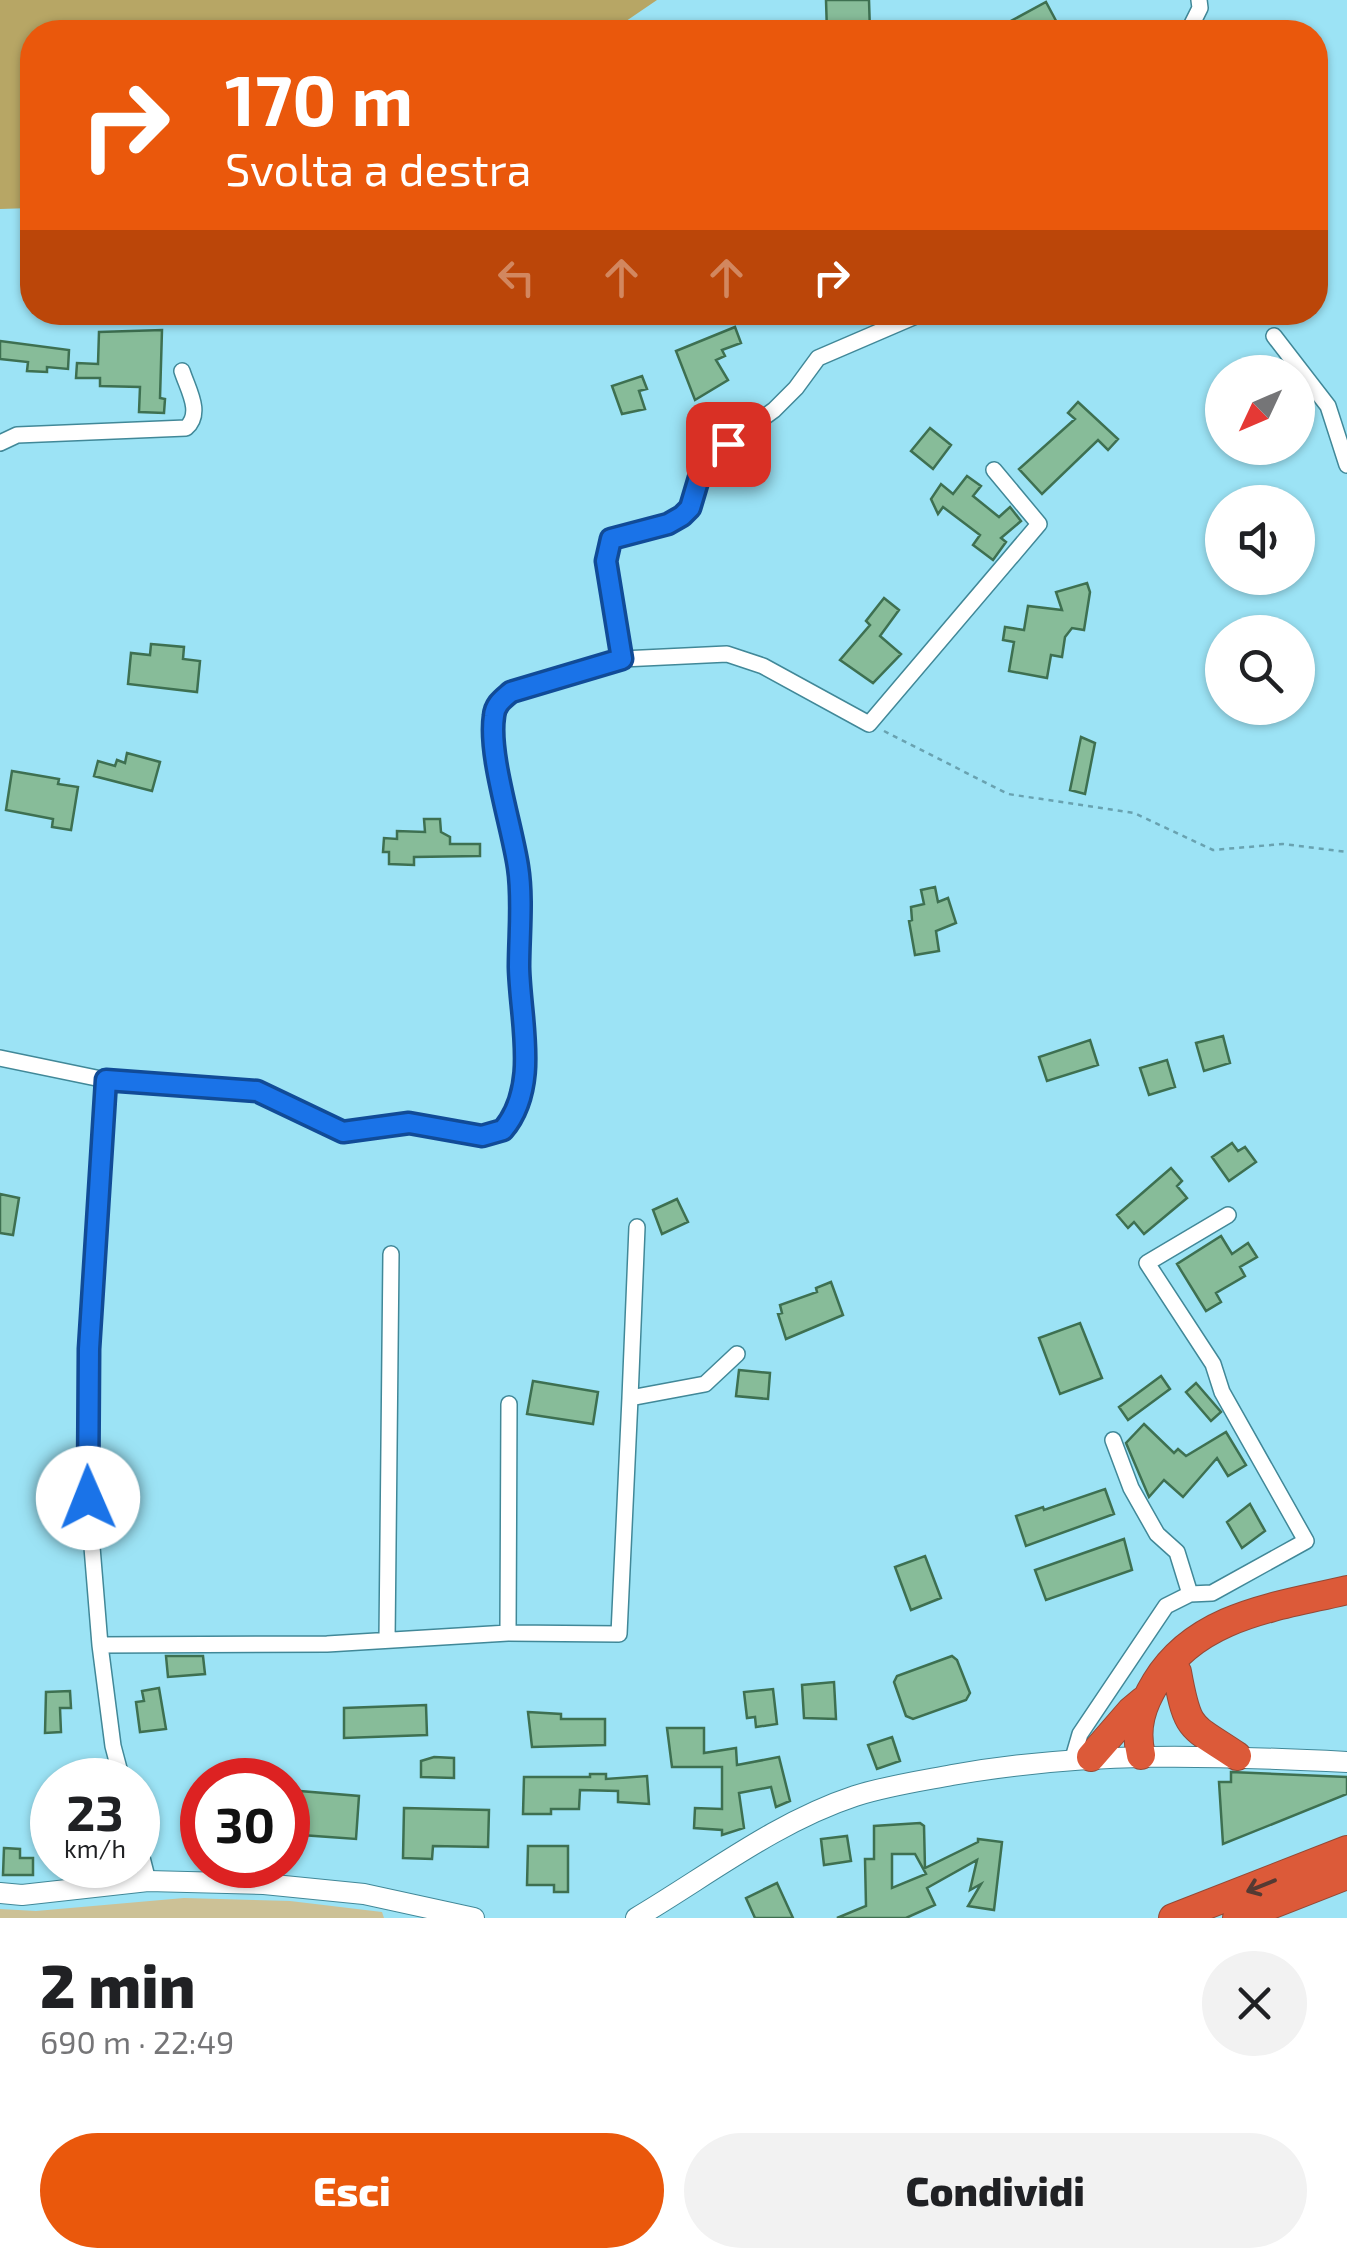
<!DOCTYPE html>
<html lang="it">
<meta charset="utf-8">
<style>
body{margin:0;font-family:"Exo 2",sans-serif;background:#f2f2f2;color:#202124;height:100vh;display:flex;flex-direction:column;font-size:38px;white-space:nowrap}
*{box-sizing:border-box;margin:0}
p{font-size:32px;color:#757577}
.icon{flex:none;width:55px;height:55px;fill:none;stroke:currentColor;stroke-width:2;stroke-linecap:round;stroke-linejoin:round}
.map{position:relative;height:1918px;overflow:hidden}
.sheet{display:flex;flex-direction:column;background:#fff;flex:1}
.sheet>*{flex:none}
.hud{position:absolute;left:20px;top:20px;width:1308px;height:305px;border-radius:40px;box-shadow:0 2px 8px #0004;background:#ea580c;color:#fff;overflow:hidden}
.needle{width:65px;rotate:226deg}
.buttons{position:absolute;left:1205px;top:355px;display:grid;gap:20px}
.buttons a{display:grid;place-items:center;width:110px;height:110px;border-radius:50%;background:#fff;box-shadow:0 2px 8px #0004;font-size:50px}
.speed{position:absolute;left:30px;top:1758px;display:flex;gap:20px;font-size:50px;font-weight:700;text-align:center}
.speed>*{display:grid;place-content:center;width:130px;height:130px;border-radius:50%;background:#fff;box-shadow:0 2px 8px #0004;line-height:1}
.speed small{font-size:25px;font-weight:400}
.speed .limit{border:15px solid #d22;background:#fff;color:#111}
.pin{position:absolute;display:grid;place-items:center;width:85px;height:85px;color:#fff;margin:-42px;border-radius:20px;box-shadow:0 5px 15px #0006}
.me{position:absolute;width:110px;margin:-55px;rotate:359deg;stroke-linejoin:round;filter:drop-shadow(0 0 8px #0008)}
.turn{display:flex;align-items:center;gap:35px;height:210px;padding:0 40px;font-size:45px}
.turn .icon{width:130px;height:130px;stroke-width:2.5}
.turn b{display:block;font-size:70px;line-height:85px}
.lanes{display:flex;align-items:center;height:95px;padding:0 40px;background:#0003;justify-content:center;gap:50px;direction:ltr}
.lanes .off{opacity:.35}
.round{display:grid;place-items:center;flex:none;width:105px;height:105px;border-radius:52px;background:#f2f2f2}
.summary{display:flex;align-items:center;justify-content:space-between;height:170px;padding:0 40px}
h1{font-size:60px;font-weight:800;line-height:75px}
.action{display:flex;gap:20px;margin-top:auto;padding:20px 40px}
.action a{flex:1;height:115px;border-radius:60px;background:#ea580c;color:#fff;font-size:40px;font-weight:800;line-height:115px;text-align:center}
.action a+a{background:#f2f2f2;color:#202124}
.map>svg:first-child{display:block}
.green{fill:#ccc196}
.forest{fill:#b7a665}
.building{fill:#87bc99;stroke:#3e7051;stroke-width:2.5;fill-rule:evenodd}
.lines{fill:none;stroke-linecap:round;stroke-linejoin:round}
.street-casing{stroke:#418898;stroke-width:18}
.secondary-casing{stroke:#418898;stroke-width:22}
.highway-casing{stroke:#934936;stroke-width:30}
.path{stroke:#69a2b0;stroke-width:2.5;stroke-dasharray:5 5;stroke-linecap:butt}
.street{stroke:#fff;stroke-width:15}
.secondary{stroke:#fff;stroke-width:20}
.highway{stroke:#dc5a39;stroke-width:28}
.oneway{stroke:#543a33}
.route-casing{stroke:#114b97;stroke-width:25}
.route{stroke:#1a73e8;stroke-width:18}
</style>
<div class="map">
<svg width="1347" height="1918" viewBox="0 0 1347 1918">
<rect width="100%" height="100%" fill="#9ce3f5"/>
<!-- green -->
<path class="green" d="M184,1898L290,1901L382,1912L384,1918H0V1909L36,1911Z"/>
<!-- forest -->
<path class="forest" d="M0,0H657L610,32H32V208L0,209Z"/>
<!-- building -->
<path class="building" d="M826,0H869L870,32H827Z
M1046,2L1062,32H1015L1009,22Z
M735,327L741,343L722,350L725,356L716,360L728,380L695,400L676,351Z
M162,330L160,398L165,399L164,413L139,412L140,387L100,386V378H76L77,363L98,364L99,332Z
M0,341L69,350L68,369L47,367V372L27,371L28,362L0,359Z
M642,376L647,389L639,391L645,409L622,414L612,386Z
M1078,402L1118,439L1108,450L1098,440L1042,494L1019,469L1075,419L1068,413Z
M930,428L951,445L933,469L911,451Z
M967,476L981,486L973,496L999,517L1010,507L1021,521L1001,538L1006,542L993,560L973,545L980,535L943,507L938,514L931,499L941,484L953,494Z
M1087,583L1090,592L1084,630L1072,628L1065,637L1062,657L1051,655L1047,678L1009,671L1014,642L1003,640L1005,627L1024,630L1028,606L1062,610L1056,592Z
M884,598L899,610L880,636L901,654L873,683L840,660L870,625L866,621Z
M151,644L184,647L183,659L200,661L197,692L128,684L131,653L150,655Z
M1081,737L1095,743L1085,794L1070,790Z
M127,753L160,762L152,791L94,776L98,761L115,766L117,760L125,763Z
M12,771L59,779L58,784L78,787L71,830L52,827L53,819L6,810Z
M424,819H440L441,832L450,837V844H480V856L414,857V865L389,864V852H383L384,838L397,839V831L425,832Z
M935,887L938,902L948,898L956,923L936,931L939,951L915,955L909,921L912,920L911,907L924,904L921,890Z
M1223,1036L1230,1063L1204,1071L1196,1043Z
M1090,1040L1098,1065L1047,1081L1039,1057Z
M1167,1060L1175,1087L1149,1095L1140,1068Z
M1232,1143L1238,1151L1245,1147L1256,1162L1229,1181L1212,1157Z
M1171,1168L1182,1181L1177,1186L1187,1198L1144,1234L1134,1222L1128,1228L1117,1215Z
M0,1194L19,1198L13,1235L0,1233Z
M677,1199L688,1222L662,1234L653,1210Z
M1221,1236L1232,1254L1248,1243L1257,1257L1240,1267L1245,1276L1216,1293L1221,1302L1206,1311L1177,1264Z
M831,1282L843,1315L786,1339L778,1314L782,1313L780,1305L817,1292L816,1288Z
M1080,1323L1102,1378L1060,1394L1039,1338Z
M739,1370L770,1373L768,1399L736,1396Z
M1161,1376L1170,1389L1128,1420L1119,1407Z
M533,1381L598,1392L593,1424L527,1414Z
M1196,1383L1221,1412L1211,1421L1186,1392Z
M1144,1424L1174,1453L1178,1449L1186,1456L1226,1432L1246,1465L1228,1476L1217,1458L1183,1497L1164,1480L1149,1497L1126,1443Z
M1105,1489L1114,1514L1026,1546L1016,1516L1043,1507L1044,1510Z
M1250,1504L1265,1531L1242,1548L1227,1522Z
M1124,1539L1132,1570L1046,1600L1035,1570Z
M925,1556L941,1598L911,1610L895,1567Z
M166,1656H203L205,1674L168,1677Z
M952,1656L957,1660L970,1693L966,1700L913,1719L906,1716L894,1682L897,1676Z
M834,1682L836,1719L804,1718L802,1685Z
M159,1688L166,1729L140,1732L136,1702L144,1701L142,1691Z
M773,1689L777,1724L756,1727L755,1717L747,1718L744,1692Z
M70,1691L71,1708H60L61,1732L45,1733L46,1692Z
M426,1705L427,1735L344,1738V1708Z
M528,1712L561,1714V1719H605V1745L532,1747Z
M667,1728H704V1753L736,1748L737,1765L779,1757L790,1801L776,1807L771,1787L739,1793L744,1828L722,1835V1830L694,1828L695,1808L722,1809V1767H672Z
M892,1737L900,1761L877,1769L868,1745Z
M434,1757L454,1758V1778L421,1777V1761Z
M1231,1772L1347,1777V1794L1223,1844L1219,1782H1231Z
M590,1774H606V1779L647,1776L649,1804L618,1802V1791L580,1790L579,1809H551V1814H523L524,1777H590Z
M288,1790L359,1796L356,1839L288,1834Z
M404,1808L489,1810L488,1847L433,1846L432,1859L403,1858Z
M920,1823L924,1826L925,1868L978,1842V1839L1002,1842L994,1910L968,1906L981,1884L970,1890L977,1860L927,1888L935,1905L906,1918H837L866,1906L865,1859H874V1826ZM892,1854H915L926,1874L892,1888Z
M847,1836L851,1861L824,1865L821,1839Z
M528,1846H568V1892H554V1885H527Z
M4,1848L20,1849V1858H33V1875H3Z
M777,1883L793,1918H755L746,1898Z"/>
<g class="lines">
<defs>
<path id="street" d="M1188,32L1200,8L1199,0
M1274,336L1328,406L1347,465
M0,443L17,435L186,428C203,413 188,390 182,371
M622,659L606,561L611,539L668,524L682,516L689,509L704,461L774,410L796,388L818,358L925,312
M0,1058L106,1080L257,1091L343,1132L409,1123L482,1136L503,1131L517,1108L525,1055L519,974V871L498,766L493,717L498,702L511,692L622,659L727,654L763,666L869,724L1039,524L994,470
M106,1080L86,1429L88,1498L100,1645L113,1746L122,1780
M630,1398L637,1227
M1113,1440L1131,1488L1157,1534L1177,1552L1190,1594
M508,1633L509,1404
M387,1640L391,1254
M100,1645L327,1644L508,1633L619,1634L630,1398L705,1384L737,1354
M1073,1758L1080,1734L1166,1606L1190,1594L1212,1593L1306,1541L1222,1392L1213,1364L1147,1263L1228,1215
M138,1842L148,1881"/>
<path id="secondary" d="M0,1893L22,1895L148,1881L264,1884L364,1894L474,1918
M636,1918C707,1876 776,1822 855,1796C886,1786 920,1781 952,1775C1089,1751 1209,1755 1347,1762"/>
<path id="highway" d="M1177,1672C1188,1733 1190,1724 1237,1756
M1141,1755C1134,1727 1142,1705 1156,1682C1197,1615 1276,1607 1347,1590
M1091,1757L1131,1711L1143,1701
M1173,1918L1347,1850
M1237,1918L1347,1875"/>
</defs>
<!-- street casing -->
<use href="#street" class="street-casing"/>
<!-- secondary casing -->
<use href="#secondary" class="secondary-casing"/>
<!-- highway casing -->
<use href="#highway" class="highway-casing"/>
<!-- path -->
<path class="path" d="M884,731L1008,794L1134,813L1213,850L1283,844L1347,852"/>
<!-- street -->
<use href="#street" class="street"/>
<!-- secondary -->
<use href="#secondary" class="secondary"/>
<!-- highway -->
<use href="#highway" class="highway"/>
</g>
<!-- one-way arrows -->
<defs><path id="oneway-shaft" d="M-6 0H5M1.5-3L5.5 0L1.5 3" fill="none" stroke-width="1.6" stroke-linecap="round" stroke-linejoin="round" transform="scale(2.5)"/></defs>
<use class="oneway" href="#oneway-shaft" transform="translate(1261 1886) rotate(158)"/>
<g class="lines">
<defs>
<path id="route" d="M88,1498L89,1349L106,1080L257,1091L343,1132L409,1123L482,1136L503,1130C540,1086 520,1020 519,967C519,935 523,899 518,867C512,826 488,755 494,716C495,704 503,699 511,692L622,659L606,561L611,539L668,524L682,516L690,508L704,461L728,444"/>
</defs>
<!-- route casing -->
<use href="#route" class="route-casing"/>
<!-- route -->
<use href="#route" class="route"/>
</g>
</svg>
<div class="buttons">
<a><svg class="needle" viewBox="-14 -14 28 28"><path d="M0-13l5 13h-10z" fill="#e53935"/><path d="M0 13l5-13h-10z" fill="#757577"/></svg></a>
<a><svg class="icon" aria-label="sound" viewBox="0 0 24 24"><path d="M4 9h4l5-4v14l-5-4H4zM17 9q2 3 0 6"/></svg></a>
<a><svg class="icon" aria-label="search" viewBox="0 0 24 24"><circle cx="10" cy="10" r="6"/><path d="M15 15l6 6"/></svg></a>
</div>
<div class="speed"><div>23<small>km/h</small></div><div class="limit">30</div></div>
<div class="pin" style="left:728px;top:444px;background:#d93025"><svg class="icon" aria-label="arrive" viewBox="0 0 24 24"><path d="M6 21V4h12l-3 4 3 4H6"/></svg></div>
<svg class="me" style="left:88px;top:1498px" viewBox="-20 -20 40 40"><circle r="19" fill="#fff"/><path d="M0-13L10 11 0 6-10 11z" fill="#1a73e8"/></svg>
<div class="hud">
<div class="turn"><svg class="icon" aria-label="right" viewBox="0 0 24 24"><path d="M7 20v-9h11M14 6l5 5-5 5"/></svg><div><b>170 m</b>Svolta a destra</div></div>
<div class="lanes"><svg class="icon off" aria-label="left" viewBox="0 0 24 24"><path d="M17 20v-9H6M10 6l-5 5 5 5"/></svg><svg class="icon off" aria-label="ahead" viewBox="0 0 24 24"><path d="M12 20V5M6 11l6-6 6 6"/></svg><svg class="icon off" aria-label="ahead" viewBox="0 0 24 24"><path d="M12 20V5M6 11l6-6 6 6"/></svg><svg class="icon" aria-label="right" viewBox="0 0 24 24"><path d="M7 20v-9h11M14 6l5 5-5 5"/></svg></div>
</div>
</div>
<section class="sheet">
<div class="summary"><div><h1>2 min</h1><p>690 m · 22:49</p></div><a class="round"><svg class="icon" aria-label="close" viewBox="0 0 24 24"><path d="M6 6l12 12M18 6L6 18"/></svg></a></div>
<div class="action"><a>Esci</a><a>Condividi</a></div>
</section>
